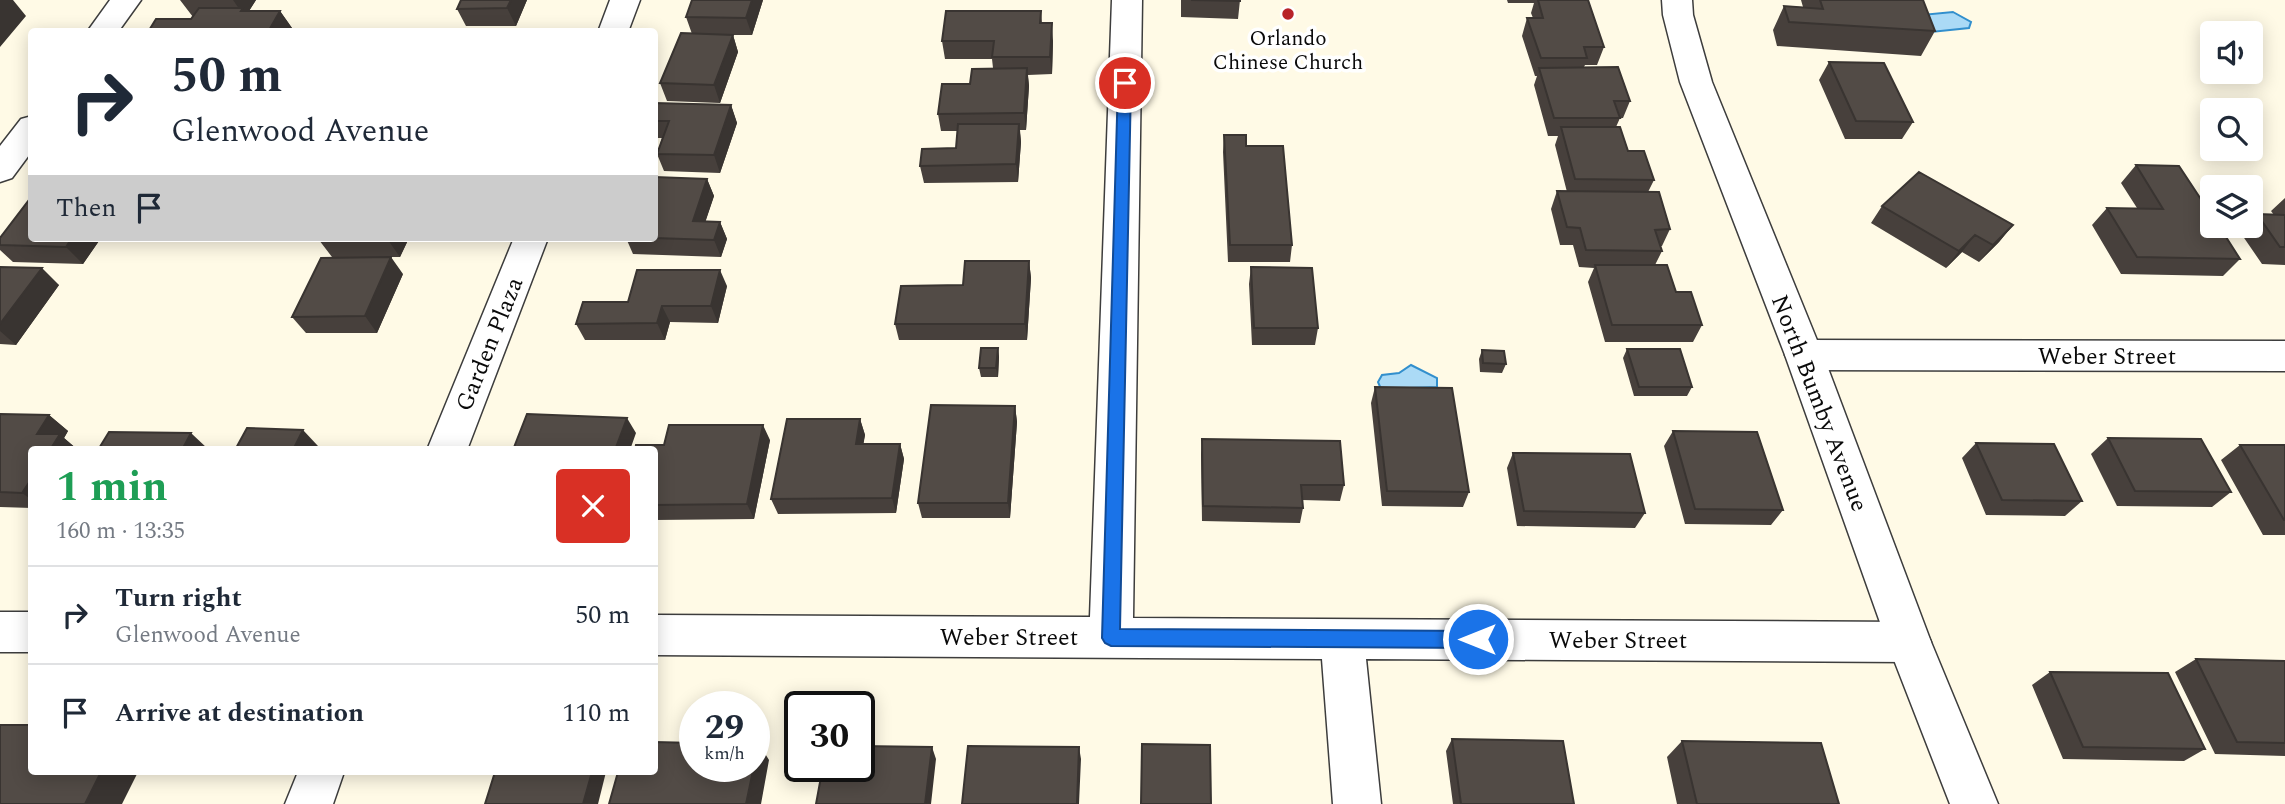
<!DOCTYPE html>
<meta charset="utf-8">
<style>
body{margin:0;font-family:Spectral,serif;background:#f2f2f3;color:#1f2937;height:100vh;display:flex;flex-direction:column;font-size:26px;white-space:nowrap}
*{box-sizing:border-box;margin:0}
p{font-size:23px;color:#747a83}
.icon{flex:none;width:38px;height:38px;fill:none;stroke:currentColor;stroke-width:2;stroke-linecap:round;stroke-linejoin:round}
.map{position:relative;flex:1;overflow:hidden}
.details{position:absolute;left:28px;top:446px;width:630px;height:329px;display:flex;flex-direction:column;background:#fff;border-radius:7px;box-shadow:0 4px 18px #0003}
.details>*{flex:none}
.banner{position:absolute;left:28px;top:28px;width:630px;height:214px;border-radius:7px;box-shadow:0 4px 18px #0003;background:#fff;color:#1f2937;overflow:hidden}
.fabs{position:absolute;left:2200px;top:21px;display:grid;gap:14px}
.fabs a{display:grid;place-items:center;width:63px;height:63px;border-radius:7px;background:#fff;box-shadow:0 4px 18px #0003;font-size:35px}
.speed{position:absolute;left:679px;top:691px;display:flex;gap:14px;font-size:35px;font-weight:700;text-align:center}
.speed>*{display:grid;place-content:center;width:91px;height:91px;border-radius:50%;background:#fff;box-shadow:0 4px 18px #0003;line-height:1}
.speed small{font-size:18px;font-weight:400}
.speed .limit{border:4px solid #111;border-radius:10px;background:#fff;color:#111}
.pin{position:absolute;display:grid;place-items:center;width:60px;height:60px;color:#fff;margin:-30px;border:4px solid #fff;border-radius:50%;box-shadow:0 2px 7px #0007}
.me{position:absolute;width:77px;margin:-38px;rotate:270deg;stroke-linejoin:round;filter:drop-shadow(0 0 5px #0008)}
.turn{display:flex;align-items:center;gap:24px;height:147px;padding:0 28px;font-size:32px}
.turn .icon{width:91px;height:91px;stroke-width:2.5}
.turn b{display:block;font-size:49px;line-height:60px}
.then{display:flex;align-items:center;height:66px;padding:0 28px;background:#0003;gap:14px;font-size:26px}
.round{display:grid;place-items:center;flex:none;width:74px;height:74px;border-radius:7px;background:#f2f2f3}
.head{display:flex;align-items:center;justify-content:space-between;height:119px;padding:0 28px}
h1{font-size:42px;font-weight:700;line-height:52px;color:#1e9e55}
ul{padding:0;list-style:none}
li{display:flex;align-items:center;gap:21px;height:98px;padding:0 28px;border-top:2px solid #e0e1e3}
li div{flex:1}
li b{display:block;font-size:26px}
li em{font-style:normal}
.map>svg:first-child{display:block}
.water{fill:#abdaf6;stroke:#328fcd;stroke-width:2}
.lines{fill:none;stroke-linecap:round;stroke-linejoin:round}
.minor-casing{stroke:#3d3d3d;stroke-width:3}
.tertiary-casing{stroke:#3d3d3d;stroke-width:3}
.minor{fill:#fff;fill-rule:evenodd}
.tertiary{fill:#fff;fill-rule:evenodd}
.wall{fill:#47403c}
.shaded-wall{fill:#393431}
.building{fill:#524b46;stroke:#393431;stroke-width:2}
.route{fill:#1a73e8;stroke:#114b97;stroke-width:2}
.poi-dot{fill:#b8232a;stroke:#fff;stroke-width:2.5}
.labels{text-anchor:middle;stroke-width:7;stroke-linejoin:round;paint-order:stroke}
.far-poi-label{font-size:21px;fill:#0a0a0a;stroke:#fff}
.street-label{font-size:24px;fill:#0a0a0a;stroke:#fff}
</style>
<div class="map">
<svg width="2285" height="804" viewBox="0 0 2285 804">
<rect width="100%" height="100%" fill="#fffae6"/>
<!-- water -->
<path class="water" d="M1953,12L1971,22L1969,28L1931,32L1921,15Z
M1411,365L1437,378V387L1381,389L1378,382L1382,375L1399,373Z"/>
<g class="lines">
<defs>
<path id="minor" d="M110,0H141L118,32H87Z
M610,0H640L628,32H598Z
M1112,0H1142L1133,618L1909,622L1924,628L1931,642L1924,656L1909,662L1366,659L1381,804H1333L1322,659L654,655V615L1090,617Z
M32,116V151L12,178L0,182V146L21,119Z
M514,238H548L467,450H427Z
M1804,340L2285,341V371L1804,370L1791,365L1785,355L1791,345Z
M0,612H32V652H0Z
M298,772H344L333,804H285Z"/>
<path id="tertiary" d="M1662,0H1692L1693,15L1712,82L1823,355L1931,642L1998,804H1950L1887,642L1785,355L1680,82L1663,15Z"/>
</defs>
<!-- minor casing -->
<use href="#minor" class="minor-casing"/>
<!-- tertiary casing -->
<use href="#tertiary" class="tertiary-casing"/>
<!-- minor -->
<use href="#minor" class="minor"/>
<!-- tertiary -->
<use href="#tertiary" class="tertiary"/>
</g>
<!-- wall -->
<path class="wall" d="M180,0H256L249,11H280L292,28L290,32H148L191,19L193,17Z
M527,0L516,26H466L457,9Z
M763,0L752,35H733L738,52L720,103L667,101L660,83L692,34L686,17Z
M1181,0H1240L1238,19L1181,17Z
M1507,0H1588L1604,47L1597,65H1585L1584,67L1630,101L1623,118H1620L1616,127L1628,151L1654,180L1648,192L1670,229L1662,246H1660L1662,251L1655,265L1702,325L1693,342H1605L1588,282L1594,268L1579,267L1573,245H1560L1551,209L1557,191L1567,192L1555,145L1558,136H1548L1534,85L1537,76H1535L1522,36L1527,18H1533L1531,13L1534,3H1508Z
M1801,0H1923L1935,31L1921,56L1777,46L1773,30L1784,6L1803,7Z
M1041,11L1042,23L1053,41L1052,74L1028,75L1029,86L1026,130H1020L1021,142L1018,182L924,183L920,166L956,148L958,131H941L938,114L970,84L993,68L992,59H945L942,41Z
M1829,62L1913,122L1902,139H1845L1819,80Z
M654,103L731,105L737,123L720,173L664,171L657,154L662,138H654Z
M1224,135L1246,146L1292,245L1290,262H1228L1223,152Z
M2136,165L2240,259L2223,276L2121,274L2092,225L2107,208H2137L2121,183Z
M707,179L714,196L705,222H720L727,239L721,257L633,254L626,238H654Z
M2285,198V265L2262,264L2240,232L2246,226H2250V221L2257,214L2274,215L2271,211Z
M1882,206L2013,225L1999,242L1979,262L1962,252L1946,268L1871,223Z
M0,238H101L83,264L13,262L0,250Z
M320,238H409L400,257H332L319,240Z
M1029,261L1031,278L1027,340H899L895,324L963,285Z
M0,267L59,285L16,345L0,344Z
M1251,267L1318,328L1315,345H1252L1249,284Z
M403,274L377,333H306L292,317Z
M727,286L718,323L670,322L665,340H585L576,324L628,302Z
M998,348L999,357L998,377H981L979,368Z
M1627,349L1692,387L1687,396H1634L1623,358Z
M1482,350L1506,364L1502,373L1480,372L1479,359Z
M1375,387L1469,492L1463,507L1382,506L1371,403Z
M1015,406L1017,422L1010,518H922L918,503Z
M0,414L49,415L68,431L64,438L78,450H32V508L0,507Z
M860,419L865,435L863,444H900L904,459L896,513L778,514L771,499Z
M1673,431L1783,510L1771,525L1685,524L1664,446Z
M2108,438L2231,492L2212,507L2117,506L2091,454Z
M1202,439L1344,485L1340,501L1302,500L1303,508L1300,523L1202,521L1201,454Z
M770,440L754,519L654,520V450L664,445Z
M1976,443L2082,501L2065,516L1986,515L1962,458Z
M2240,445H2285V535H2263L2221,460Z
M1513,453L1645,513L1635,528L1517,526L1507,468Z
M2196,659L2285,661V756L2215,754L2175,672Z
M2050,672L2205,749L2184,761L2063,759L2032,685Z
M1452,739L1574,804H1453L1446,751Z
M1682,741L1839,804H1677L1667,757Z"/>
<!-- shaded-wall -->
<path class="shaded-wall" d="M0,0H13L26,16L0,47Z
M233,0H256L247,14L253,29Z
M511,0H527L516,26L507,8Z
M752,0H763L752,35L746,18Z
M280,11L292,28L290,32H268Z
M1052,23L1053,41L1052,74L1050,57Z
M733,35L738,52L720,103L714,85Z
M1027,68L1029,86L1026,130L1024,113Z
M731,105L737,123L720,173L714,155Z
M1019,124L1021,142L1018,182L1016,164Z
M707,179L714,196L700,238L693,221Z
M720,222L727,239L721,257L714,240Z
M2013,225L1999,242L1979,262L1993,245Z
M1975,235L1962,252L1946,268L1959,251Z
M72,238H101L83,264L66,247Z
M389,238H409L400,257L388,240Z
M391,257L403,274L377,333L365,316Z
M1029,261L1031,278L1027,340L1025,324Z
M42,268L59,285L16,345L0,331V324Z
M720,270L727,286L718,323L711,306Z
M662,306L670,322L665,340L657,323Z
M998,348L999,357L998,377L996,368Z
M1015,406L1017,422L1010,518L1008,503Z
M49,415L68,431L64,438L78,450H50L37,434Z
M627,418L636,433L630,450H615Z
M860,419L865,435L861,459L856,444Z
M763,425L770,440L754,519L747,504Z
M303,430L318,446L316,450H293Z
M191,433L208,449L207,450H182Z
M900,444L904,459L896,513L892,498Z
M32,478V500L22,493Z
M759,744L769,760L761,804H746Z
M932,747L936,759L931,804H925Z
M1079,747L1081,759L1079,804H1077Z
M101,772H138L122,804H85Z
M592,772H606L598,804H583Z"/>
<!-- building -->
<path class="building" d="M461,0H511L507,8L457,9Z
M692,0H752L746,18L686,17Z
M1191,0H1240V1Z
M1538,0H1588L1604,47H1584L1587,58H1541L1527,18H1543Z
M1820,0H1923L1935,31L1789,22L1784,6L1823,9Z
M199,8H243L241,11H280L268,32H148L156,19H191Z
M946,11H1041L1040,23H1052L1050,57H992L994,41H942Z
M681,33L733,35L714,85L660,83Z
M1829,62L1884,63L1913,122L1856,121Z
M1618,67L1630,101H1614L1620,118H1554L1539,68Z
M1027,68L1024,113L938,114L942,84H970L972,69Z
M654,103L731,105L714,155L657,154L669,121H654Z
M958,124H1019L1016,164L920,166L922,149L956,148Z
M1561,127H1620L1628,151H1644L1654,180L1575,179Z
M1224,135H1246V146H1283L1292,245H1230Z
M2136,165L2179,166L2212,216V226H2219L2240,259L2137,257L2107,208L2163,209Z
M1919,172L2013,225L1993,245L1975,235L1959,251L1882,206Z
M654,177L707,179L693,221L720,222L714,240L654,238Z
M1557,191L1659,192L1670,229L1655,230L1662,251L1586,250L1580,228L1567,227Z
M32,196V238H72L66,247L0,245V238Z
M2257,214L2285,215V247H2280Z
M320,238H389L388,240H319Z
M391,257L365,316L292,317L321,258Z
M965,261H1029L1025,324H895L901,286L963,285Z
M1595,265H1667L1676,292H1691L1702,325H1612Z
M0,267L42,268L0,324Z
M1251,267L1312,268L1318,328H1254Z
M637,270H720L711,306H662L657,323L576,324L583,302H628Z
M981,348H998L996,368H979Z
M1627,349H1680L1692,387H1639Z
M1482,350L1504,351L1506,364L1483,363Z
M1375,387L1452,388L1469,492L1387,491Z
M931,405L1015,406L1008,503H918Z
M0,414L49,415L37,434H60L50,450H32V478L22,493L0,492Z
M527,414L627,418L615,450H513Z
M787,419H860L856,444H900L892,498L771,499Z
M669,425H763L747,504L654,505V450H635L636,445H664Z
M247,428L303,430L293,450H235Z
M1673,431L1757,432L1783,510L1695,509Z
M109,432L191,433L182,450H98Z
M2108,438L2201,439L2231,492L2135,491Z
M1202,439L1340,441L1344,485H1301L1303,508L1203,506Z
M1976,443L2054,444L2082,501L2002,500Z
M2240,445H2285V520H2284Z
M1513,453L1630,454L1645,513L1524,511Z
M2196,659L2285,661V743L2237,742Z
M2050,672L2168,673L2205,749L2083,747Z
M0,725H32V772H101L85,804H0Z
M1452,739L1563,741L1574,804H1461Z
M1682,741L1821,743L1839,804H1697Z
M654,742L695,743V766H754L746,804H609L618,772H654Z
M754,744H759L754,765Z
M1142,744L1210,745L1211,804H1141Z
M859,746L932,747L925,804H816L823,766H859Z
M968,746L1079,747L1077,804H962Z
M495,772H592L583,804H485Z"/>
<!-- route -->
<path class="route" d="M1125,79L1131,83L1120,629L1478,631L1484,634L1487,639L1484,645L1478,648L1111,646L1105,643L1102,638L1118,83Z"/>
<!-- markers -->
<circle class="poi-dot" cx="1288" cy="14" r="7"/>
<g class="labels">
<!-- far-poi labels -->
<g class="far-poi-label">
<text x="1288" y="45">Orlando<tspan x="1288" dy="24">Chinese Church</tspan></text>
</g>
<!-- street labels -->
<g class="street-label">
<text transform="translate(489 344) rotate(-68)" y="8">Garden Plaza</text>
<text x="2107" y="364">Weber Street</text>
<text transform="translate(1820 403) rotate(69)" y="8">North Bumby Avenue</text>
<text x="1009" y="645">Weber Street</text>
<text x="1618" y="648">Weber Street</text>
</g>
</g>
</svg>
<div class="fabs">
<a><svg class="icon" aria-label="sound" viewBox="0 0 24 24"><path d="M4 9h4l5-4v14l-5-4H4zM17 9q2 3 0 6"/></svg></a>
<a><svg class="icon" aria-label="search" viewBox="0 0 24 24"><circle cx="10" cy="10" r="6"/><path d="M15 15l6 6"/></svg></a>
<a><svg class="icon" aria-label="layers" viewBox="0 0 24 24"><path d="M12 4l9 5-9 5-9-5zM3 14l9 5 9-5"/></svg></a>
</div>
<div class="speed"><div>29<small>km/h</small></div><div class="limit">30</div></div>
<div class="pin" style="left:1125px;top:83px;background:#d93025"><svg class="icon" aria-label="arrive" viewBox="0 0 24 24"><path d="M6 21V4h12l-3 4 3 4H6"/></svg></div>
<svg class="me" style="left:1478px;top:639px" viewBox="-20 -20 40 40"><circle r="17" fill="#1a73e8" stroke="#fff" stroke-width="3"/><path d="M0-11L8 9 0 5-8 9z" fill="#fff"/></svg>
<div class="banner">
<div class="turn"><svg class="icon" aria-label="right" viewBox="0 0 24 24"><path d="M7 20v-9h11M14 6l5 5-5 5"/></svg><div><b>50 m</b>Glenwood Avenue</div></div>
<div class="then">Then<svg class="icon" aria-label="arrive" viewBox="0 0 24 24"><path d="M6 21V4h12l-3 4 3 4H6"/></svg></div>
</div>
<section class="details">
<div class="head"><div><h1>1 min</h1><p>160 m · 13:35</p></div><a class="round" style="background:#d93025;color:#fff"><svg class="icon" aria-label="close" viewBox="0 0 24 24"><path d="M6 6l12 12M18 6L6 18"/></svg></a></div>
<ul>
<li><svg class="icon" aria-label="right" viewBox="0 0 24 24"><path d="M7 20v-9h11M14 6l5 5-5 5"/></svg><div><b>Turn right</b><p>Glenwood Avenue</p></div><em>50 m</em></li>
<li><svg class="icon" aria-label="arrive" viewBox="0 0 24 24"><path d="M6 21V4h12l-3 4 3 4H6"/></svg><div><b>Arrive at destination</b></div><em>110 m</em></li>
</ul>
</section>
</div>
